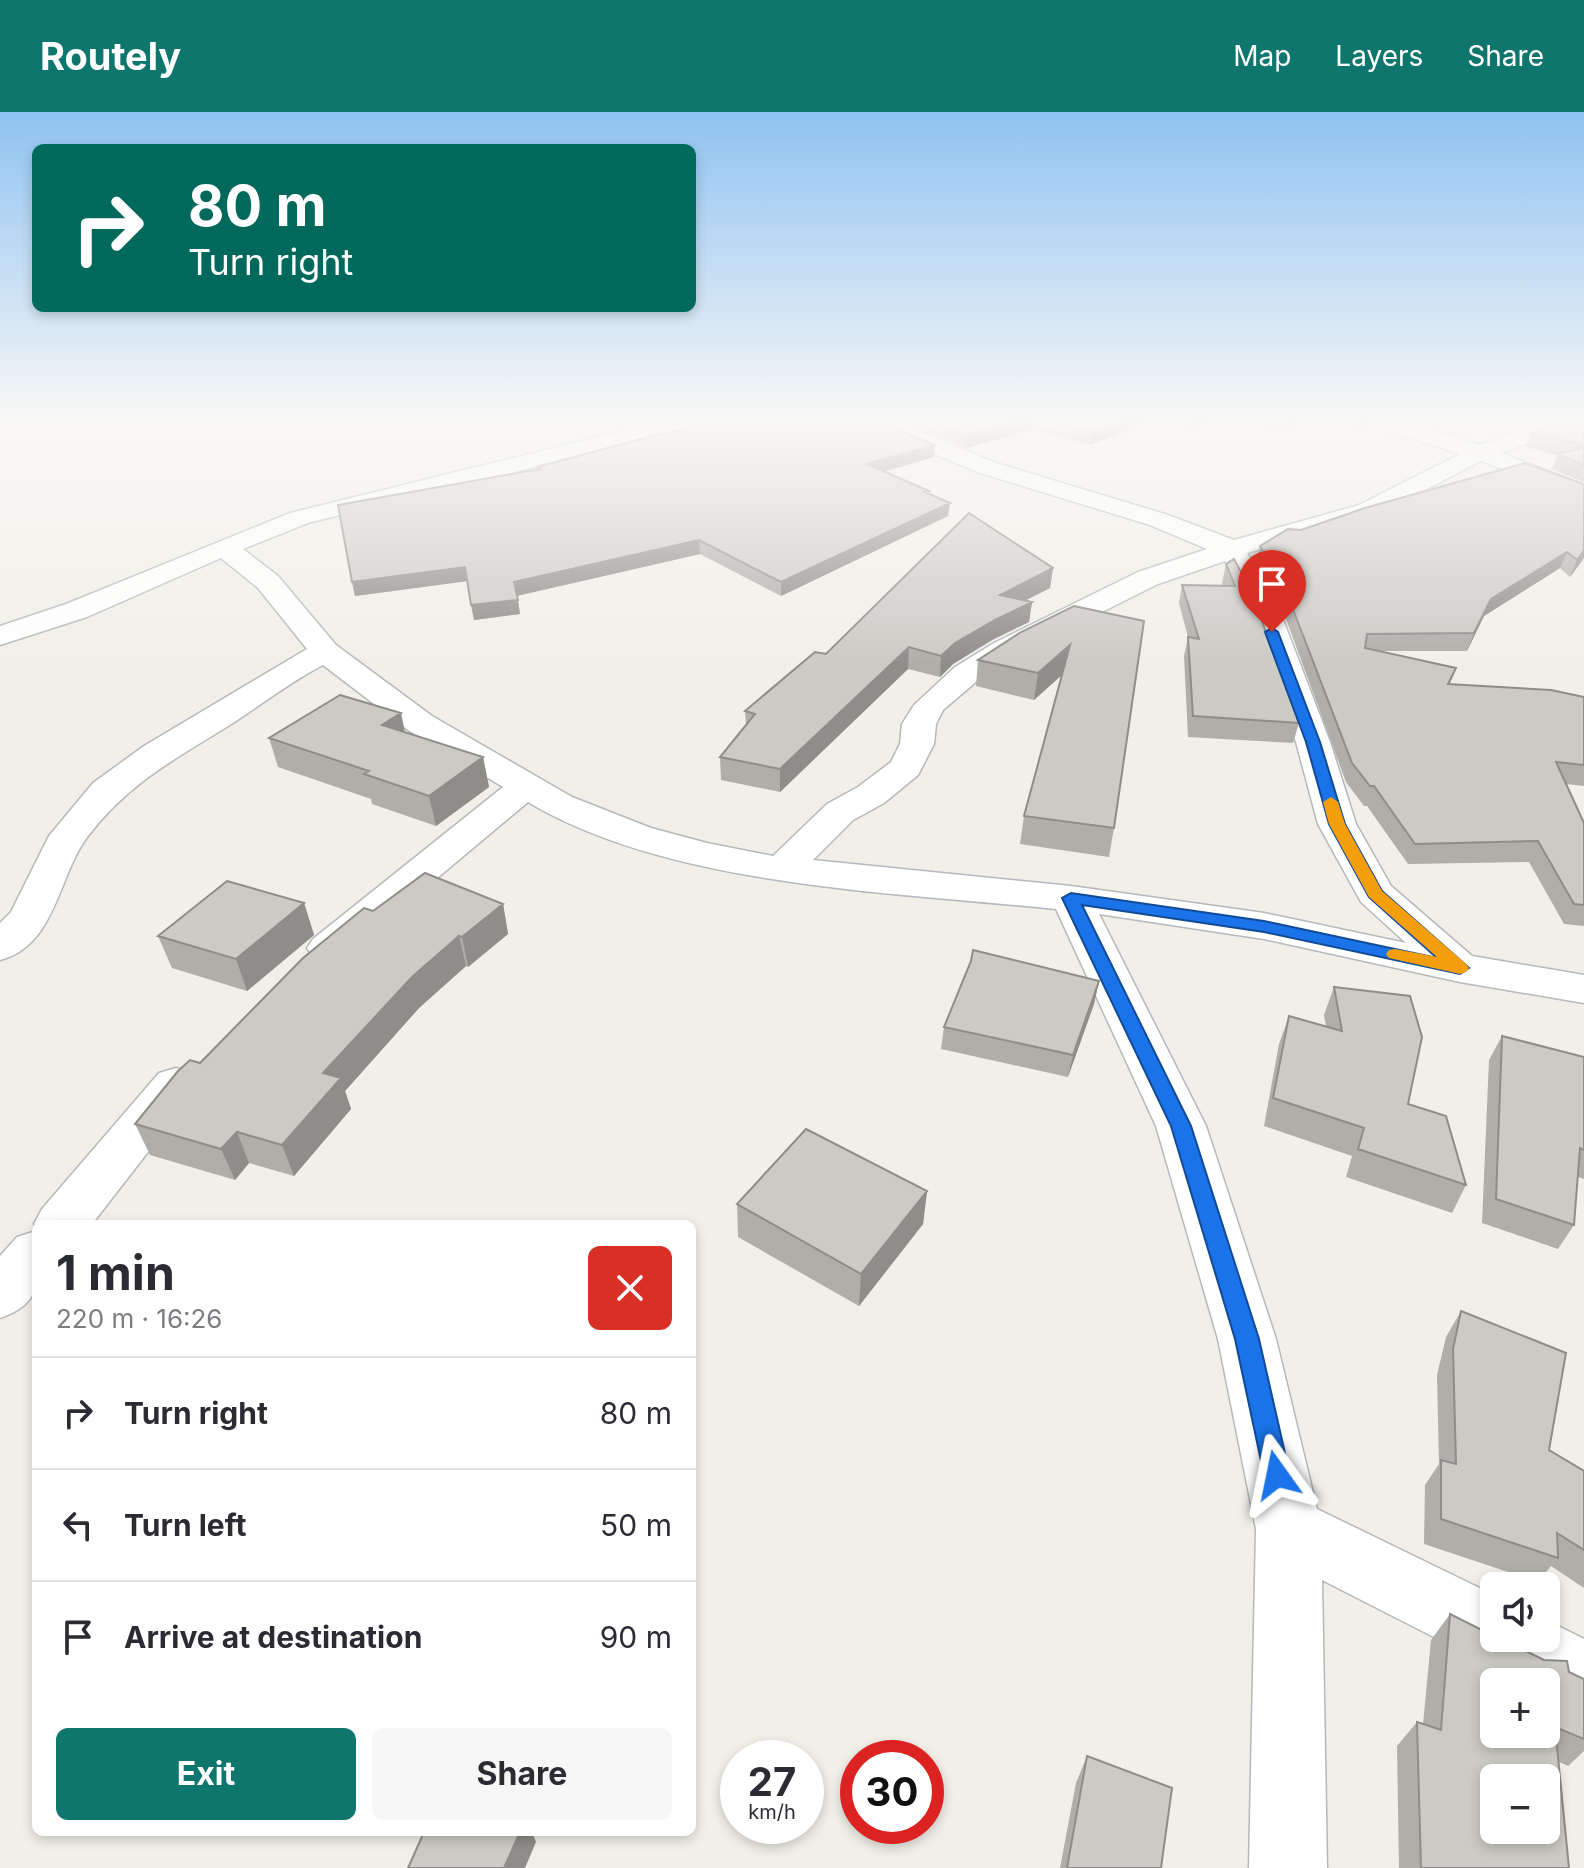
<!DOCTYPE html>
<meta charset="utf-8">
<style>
body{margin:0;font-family:Inter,sans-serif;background:#f7f7f7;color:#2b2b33;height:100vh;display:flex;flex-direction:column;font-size:30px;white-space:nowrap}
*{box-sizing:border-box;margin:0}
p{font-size:26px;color:#7c7c81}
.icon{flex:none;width:44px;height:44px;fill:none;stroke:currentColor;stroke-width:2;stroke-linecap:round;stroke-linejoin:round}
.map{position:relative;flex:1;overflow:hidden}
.side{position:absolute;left:32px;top:1108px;width:664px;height:616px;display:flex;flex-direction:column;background:#fff;border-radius:12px;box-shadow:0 4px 12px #0003}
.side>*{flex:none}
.top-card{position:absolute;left:32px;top:32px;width:664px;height:168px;border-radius:12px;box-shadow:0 4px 12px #0003;background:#00695c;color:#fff;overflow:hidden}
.fabs{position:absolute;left:1480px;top:1460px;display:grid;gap:16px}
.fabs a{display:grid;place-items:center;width:80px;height:80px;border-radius:12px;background:#fff;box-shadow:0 4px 12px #0003;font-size:40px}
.speed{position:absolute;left:720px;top:1628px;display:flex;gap:16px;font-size:40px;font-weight:700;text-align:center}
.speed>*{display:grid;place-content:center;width:104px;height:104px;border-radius:50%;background:#fff;box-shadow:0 4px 12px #0003;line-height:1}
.speed small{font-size:20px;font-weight:400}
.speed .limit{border:12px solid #d22;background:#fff;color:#111}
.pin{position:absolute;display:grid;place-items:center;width:68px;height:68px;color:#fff;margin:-82px -34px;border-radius:50% 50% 50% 0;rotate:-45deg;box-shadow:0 0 8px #0007}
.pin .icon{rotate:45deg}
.me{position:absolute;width:88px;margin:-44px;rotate:348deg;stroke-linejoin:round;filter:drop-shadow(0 0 6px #0008)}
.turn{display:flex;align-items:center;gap:28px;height:168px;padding:0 24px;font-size:36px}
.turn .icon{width:104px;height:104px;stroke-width:2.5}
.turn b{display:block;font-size:56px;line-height:68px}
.round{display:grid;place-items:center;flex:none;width:84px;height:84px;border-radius:12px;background:#f7f7f7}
.overview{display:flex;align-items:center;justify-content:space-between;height:136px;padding:0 24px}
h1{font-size:48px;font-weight:700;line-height:60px}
.button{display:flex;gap:16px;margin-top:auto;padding:16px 24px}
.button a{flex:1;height:92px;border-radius:12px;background:#0f766e;color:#fff;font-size:32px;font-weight:700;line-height:92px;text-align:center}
.button a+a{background:#f7f7f7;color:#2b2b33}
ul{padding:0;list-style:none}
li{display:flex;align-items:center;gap:24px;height:112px;padding:0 24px;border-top:2px solid #e1e1e2}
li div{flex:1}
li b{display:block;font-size:30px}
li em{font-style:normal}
header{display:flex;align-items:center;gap:48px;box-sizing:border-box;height:112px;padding:0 40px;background:#0f766e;color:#fff}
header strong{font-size:38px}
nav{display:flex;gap:44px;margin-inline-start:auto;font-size:28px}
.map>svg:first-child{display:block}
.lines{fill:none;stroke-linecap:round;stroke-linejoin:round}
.street-casing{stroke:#b5b8bc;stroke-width:3}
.street{fill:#fff;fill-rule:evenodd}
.wall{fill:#afaea9}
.shaded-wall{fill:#8f8d8a}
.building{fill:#cccac5;stroke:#8f8d8a;stroke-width:2;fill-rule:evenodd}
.route{fill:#1a73e8;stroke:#114b97;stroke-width:2}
.slow{fill:#f59e0b}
</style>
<header>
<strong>Routely</strong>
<nav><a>Map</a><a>Layers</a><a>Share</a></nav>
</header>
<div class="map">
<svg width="1584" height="1756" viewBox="0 0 1584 1756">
<rect width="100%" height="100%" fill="#f1efe8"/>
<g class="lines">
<defs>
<path id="street" d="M671,307H710L707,312L308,411L243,437L278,464L336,533L432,604L572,685L651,716L707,731L773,744L827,692L858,675L891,650L900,632L902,612L914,593L955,555L994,531L1138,460L1207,437L1150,413L980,361L863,312L860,307H890L996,351L1168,403L1234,428L1359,393L1460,342L1367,312L1364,307H1398L1480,333L1553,307H1584L1582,312L1501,341L1584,373V388L1481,349L1377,403L1247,441L1279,497L1330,630L1356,712L1391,774L1472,844L1584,863V891L1460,870L1264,827L1099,802L1206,1014L1276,1227L1317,1397L1494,1483V1526H1546V1508L1584,1527V1599L1546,1582V1570H1522L1322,1468L1327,1756H1249L1256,1417L1218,1227L1156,1014L1056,797C893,780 670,775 528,690L343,845L328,849L313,845L307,836L313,827L503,675L408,618L323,553C292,569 265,590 236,609C179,645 130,669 88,724C58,763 56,834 0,848V811L11,800L49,724L93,671L144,634L307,537L258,476L221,446L87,505L0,533V514L66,492L290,401ZM1225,449L1249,497L1296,630L1318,712L1361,790L1406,831L1264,801L1071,774L813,748L853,708L884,691L918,663L934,632L936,612L943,598L977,569L1016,543L1158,472Z
M176,956L193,961L200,973L92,1112H36V1115L34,1112L42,1097L159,961Z
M36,1119C36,1161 48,1190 0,1206V1144L17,1125Z"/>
</defs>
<!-- street casing -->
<use href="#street" class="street-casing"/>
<!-- street -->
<use href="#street" class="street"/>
</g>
<!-- wall -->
<path class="wall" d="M899,307H1156L1090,333L1033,317L967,336Z
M1156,307H1220L1193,318Z
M1239,307H1312L1283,320Z
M1320,307H1370L1367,315L1359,318Z
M1584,307V370L1552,357L1557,343L1526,335L1531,321Z
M935,333L934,345L884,359L929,382L948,404L781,484L700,442L517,484L520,502L474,508L467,469L355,484L352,470L537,357V355Z
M1525,351L1584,446L1570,465L1560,456L1484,504L1467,539H1382L1456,556L1450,572L1584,585V674L1566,672L1584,711V814L1564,812L1529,750L1408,752L1367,694H1364L1346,670L1282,496L1256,450L1260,434L1301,418Z
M1226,452L1299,611L1293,631L1188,625L1184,544L1188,525L1179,491L1182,473L1223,474L1222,471Z
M1053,456L1050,476L1026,488L1032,490L1029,510L992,528L953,552L940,565L908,557L780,680L721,668L720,645L746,613L745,599L826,542Z
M1074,494L1114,716L1109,745L1020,732L1024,704L1062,563L1034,588L976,574L978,548Z
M405,620L483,645L489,675L436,714L372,692L371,687L278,655L269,626Z
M304,791L314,823L247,879L172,856L158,824Z
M503,792L508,822L468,855L466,854L419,896L345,979L351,997L294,1064L249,1051L235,1068L150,1043L135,1012L200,951L373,799Z
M971,849L1099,869L1094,892L1068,965L941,937L944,915Z
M1334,875L1408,992L1466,1073L1452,1101L1346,1065L1352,1044L1264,1014L1279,932L1289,904L1326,914L1324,903Z
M1502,924L1584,945V1067L1578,1065L1574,1113L1558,1137L1482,1111L1489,948Z
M927,1079L923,1112L859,1194L738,1125L737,1092Z
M1461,1199L1549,1338L1584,1359V1476L1551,1454L1538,1470L1424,1432L1425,1373L1439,1352L1437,1263L1446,1225Z
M1450,1502L1584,1567V1639L1568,1654L1559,1650L1569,1756H1399L1397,1634L1417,1610L1423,1612L1431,1528Z
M1087,1644L1161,1756H1060L1076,1671Z"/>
<!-- shaded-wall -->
<path class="shaded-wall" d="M1026,307H1034L1033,317L967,336L968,324Z
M1128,307H1156L1090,333L1092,321Z
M1195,307H1220L1193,318Z
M1312,307L1283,320L1285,308Z
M1362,307H1370L1367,315L1359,318Z
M935,333L934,345L866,365L867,352Z
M950,391L948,404L781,484V470Z
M699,428L700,442L516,484L514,470Z
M1584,438V446L1570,465L1577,448Z
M1567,440L1560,456L1484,504L1467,539L1474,521L1491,487Z
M465,455L468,469L355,484L352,470Z
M1053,456L1050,476L997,503L1000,483Z
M518,488L520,502L474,508L471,493Z
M1032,490L1029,510L992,528L953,552L940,565L941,544L955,531L995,508Z
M1070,533L1066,559L1034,588L1038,561Z
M909,535L908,557L780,680V657Z
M401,601L407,630L382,613Z
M483,645L489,675L436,714L429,684Z
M304,791L314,823L247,879L236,847Z
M503,792L508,822L468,855L462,825Z
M459,824L466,854L419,896L345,979L351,997L294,1064L282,1033L323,961L412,865Z
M1099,869L1094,892L1068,965L1073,943Z
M237,1020L249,1051L235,1068L221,1037Z
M927,1079L923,1112L859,1194L861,1162Z
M520,1720H532L536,1730L525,1756H504Z"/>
<!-- building -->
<path class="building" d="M730,307H873L935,333L867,352L929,379L925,380L950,391L781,470L699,428L514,470L518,488L471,493L465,455L352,470L338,393L540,357L537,355L652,324Z
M928,307H1026L968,324Z
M1042,307H1128L1092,321Z
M1569,307H1584V333L1531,321Z
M1584,335V353L1558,342Z
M1525,351L1584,372V438L1577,448L1567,440L1491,487L1474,521L1367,522L1365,536L1456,556L1448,572L1551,578L1584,585V653L1556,650L1584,711V793L1574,792L1538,729L1415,732L1374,674H1370L1352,651L1286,479L1260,434L1288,417L1301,418L1365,396Z
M969,401L1053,456L1000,483L1032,490L995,508L955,531L941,544L909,535L780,657L720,645L755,602L745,599L815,540L826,542Z
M1234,447L1251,479L1299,611L1193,604L1188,525L1199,527L1182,473L1235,474L1226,452Z
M1074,494L1144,509L1114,716L1024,704L1070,533L1038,561L978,548L1021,520Z
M340,583L401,601L382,613L483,645L429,684L364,662L369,659L269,626Z
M425,761L503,792L462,825L459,824L412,865L323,961L341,966L282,1033L237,1020L221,1037L135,1012L178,959L190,948L200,951L303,846L364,796L373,799Z
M227,769L304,791L236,847L158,824Z
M973,838L1099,869L1073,943L944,915L971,849Z
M1334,875L1410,884L1422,925L1408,992L1446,1004L1466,1073L1358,1037L1364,1016L1273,986L1289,904L1342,919Z
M1502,924L1584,945V1038L1580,1036L1574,1113L1496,1087Z
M806,1017L927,1079L861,1162L737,1092Z
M1461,1199L1566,1241L1549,1338L1584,1359V1438L1557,1421L1558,1446L1441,1407V1348L1456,1352L1453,1237Z
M1450,1502L1494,1524V1526H1499L1544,1548L1567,1549L1569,1560L1584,1567V1627L1555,1615L1569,1756H1421L1417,1610L1441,1618ZM1494,1570H1546V1622H1494ZM1494,1666H1546V1718H1494Z
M1087,1644L1172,1676L1161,1756H1067Z
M424,1720H520L504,1756H408Z"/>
<!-- sky -->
<linearGradient id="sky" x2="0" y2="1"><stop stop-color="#8fc3f1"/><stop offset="0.56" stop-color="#f9f8f5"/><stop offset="1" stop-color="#f9f8f5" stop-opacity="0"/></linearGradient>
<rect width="1584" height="553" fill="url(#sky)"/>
<!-- route -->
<path class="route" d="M1272,516L1278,520L1320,630L1345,712L1382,779L1469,856L1460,862L1264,820L1082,793L1191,1014L1259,1227L1290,1363L1286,1371L1277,1375L1268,1371L1264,1363L1235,1227L1171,1014L1062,786L1071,781L1264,809L1437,846L1369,785L1329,712L1306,630L1265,520Z"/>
<!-- slow -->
<path class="slow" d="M1331,685L1338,690L1345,712L1382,779L1466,852L1469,856L1466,860L1460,862L1389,846L1386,842L1389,838L1395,837L1437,845L1369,785L1329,712L1323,690Z"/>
</svg>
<div class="fabs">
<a><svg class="icon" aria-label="sound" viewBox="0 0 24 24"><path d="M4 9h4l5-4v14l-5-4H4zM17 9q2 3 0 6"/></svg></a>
<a>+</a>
<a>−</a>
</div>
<div class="speed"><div>27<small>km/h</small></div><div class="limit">30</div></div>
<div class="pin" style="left:1272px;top:520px;background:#d93025"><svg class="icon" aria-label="arrive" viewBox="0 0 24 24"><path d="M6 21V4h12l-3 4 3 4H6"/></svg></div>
<svg class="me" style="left:1277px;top:1363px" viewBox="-20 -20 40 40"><path d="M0-17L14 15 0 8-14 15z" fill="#1a73e8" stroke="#fff" stroke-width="4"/></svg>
<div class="top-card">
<div class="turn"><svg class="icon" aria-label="right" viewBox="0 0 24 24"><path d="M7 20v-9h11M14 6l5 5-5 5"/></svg><div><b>80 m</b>Turn right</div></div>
</div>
<section class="side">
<div class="overview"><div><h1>1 min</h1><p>220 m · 16:26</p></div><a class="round" style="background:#d93025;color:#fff"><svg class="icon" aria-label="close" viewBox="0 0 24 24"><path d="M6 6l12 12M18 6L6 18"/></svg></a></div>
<ul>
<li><svg class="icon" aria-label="right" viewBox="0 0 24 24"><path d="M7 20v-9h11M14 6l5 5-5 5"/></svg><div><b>Turn right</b></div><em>80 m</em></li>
<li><svg class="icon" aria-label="left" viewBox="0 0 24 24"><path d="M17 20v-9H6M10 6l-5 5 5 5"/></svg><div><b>Turn left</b></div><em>50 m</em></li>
<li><svg class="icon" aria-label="arrive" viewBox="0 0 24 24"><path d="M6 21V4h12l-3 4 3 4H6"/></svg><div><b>Arrive at destination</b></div><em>90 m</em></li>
</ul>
<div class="button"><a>Exit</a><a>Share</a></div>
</section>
</div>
